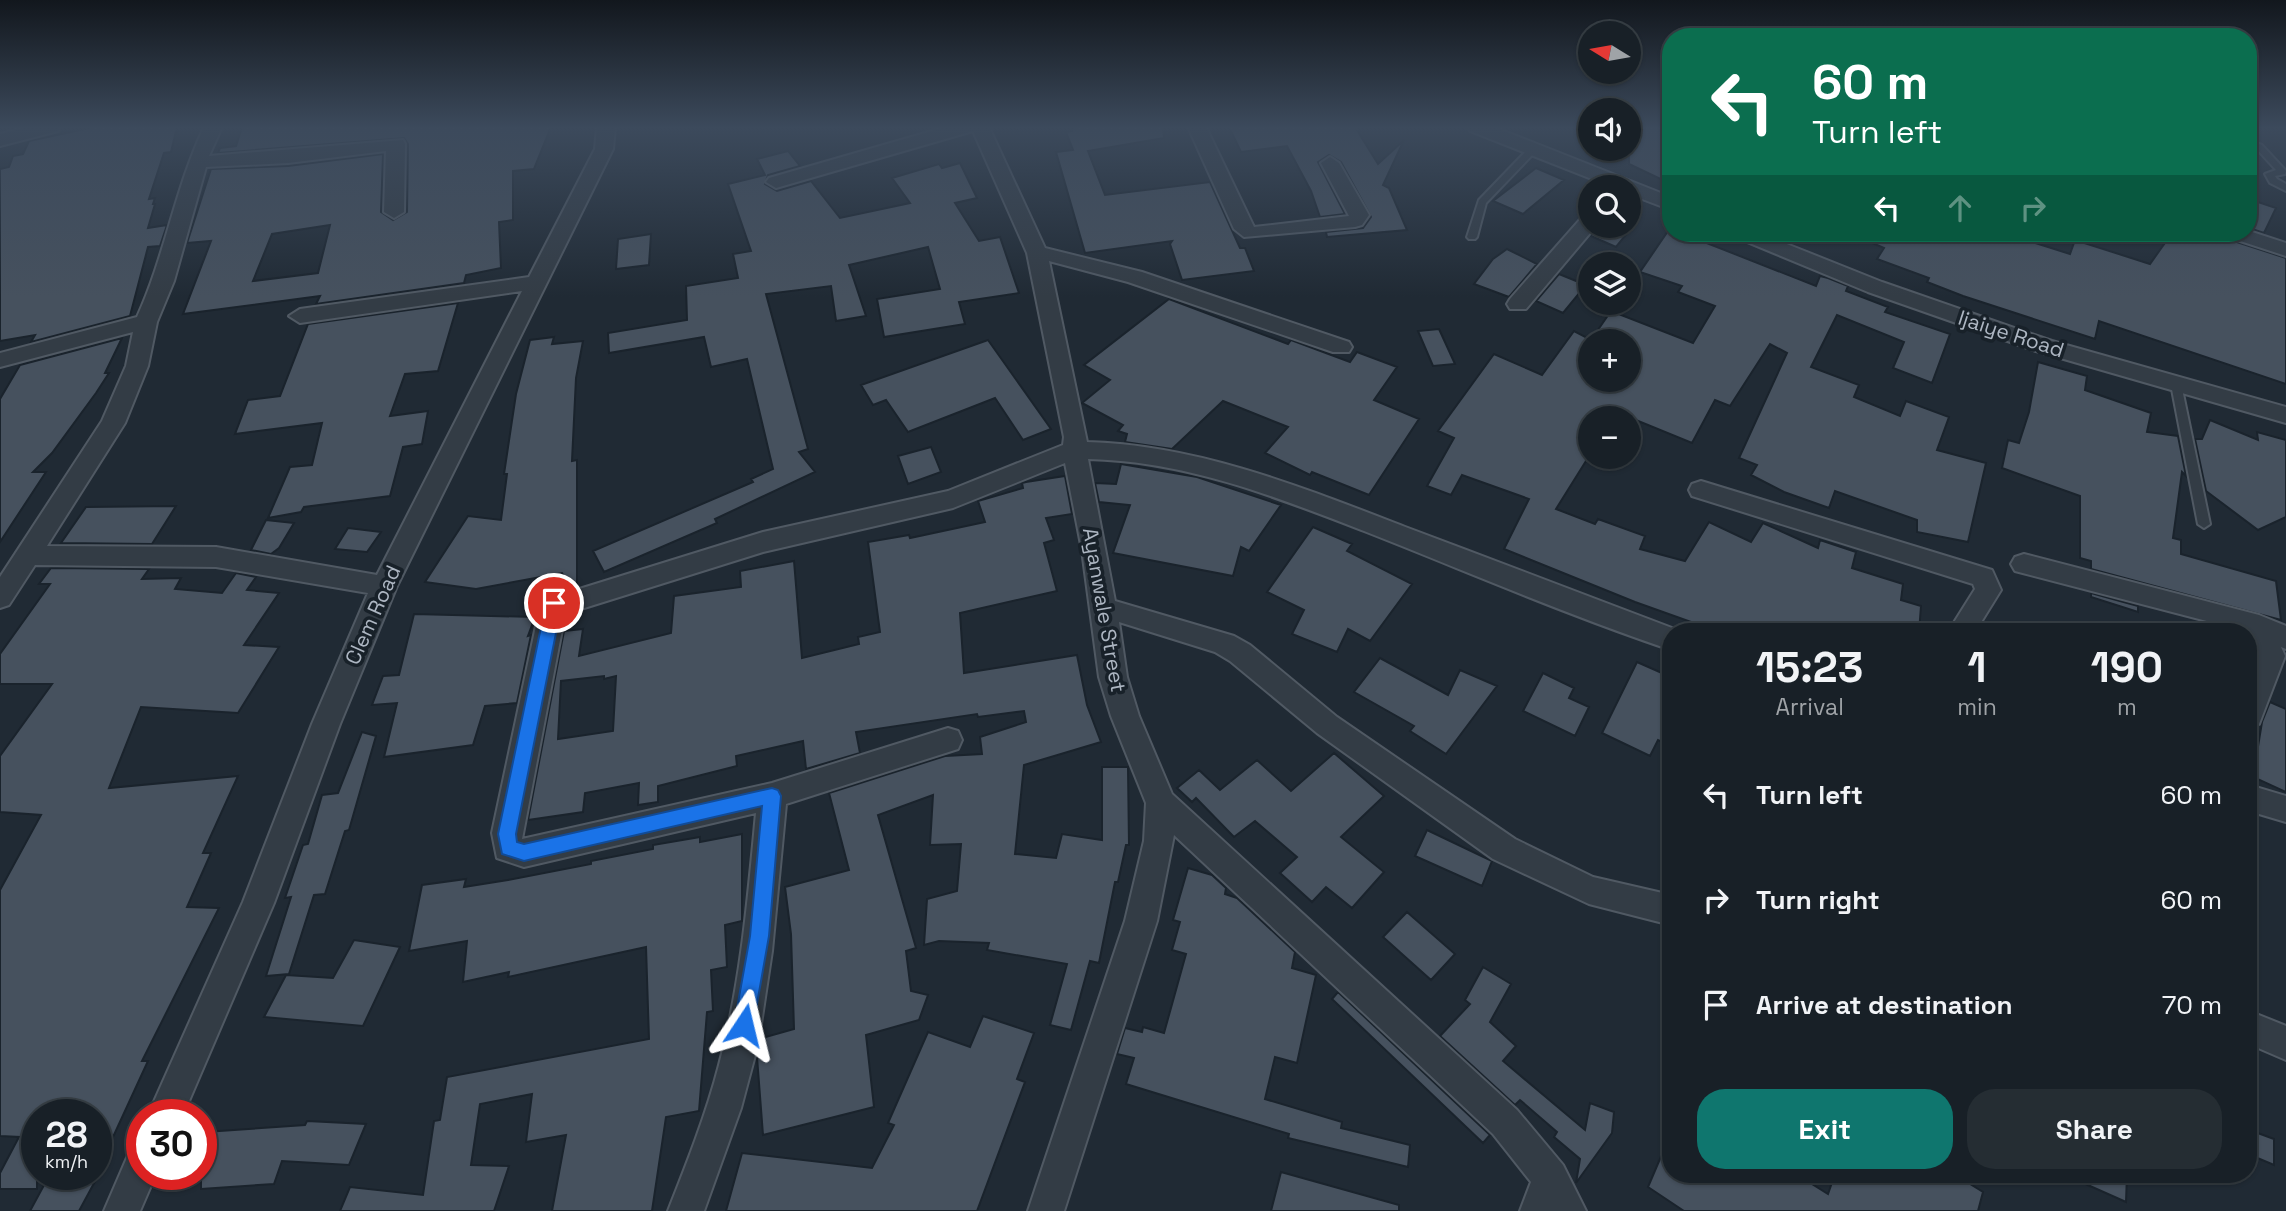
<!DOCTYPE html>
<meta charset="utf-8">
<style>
body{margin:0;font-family:"Space Grotesk",sans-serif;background:#252d33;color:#f1f3f6;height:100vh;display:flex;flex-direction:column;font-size:26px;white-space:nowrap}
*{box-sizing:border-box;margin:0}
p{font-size:23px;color:#9fa3a7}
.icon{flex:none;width:38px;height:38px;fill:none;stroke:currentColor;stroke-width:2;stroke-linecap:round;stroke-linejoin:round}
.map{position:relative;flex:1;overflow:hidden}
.details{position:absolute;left:1662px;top:623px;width:595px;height:560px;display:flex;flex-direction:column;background:#182027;border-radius:28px;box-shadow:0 2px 5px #0004,0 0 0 2px #363e44}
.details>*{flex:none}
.top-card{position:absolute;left:1662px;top:28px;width:595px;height:214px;border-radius:28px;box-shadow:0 2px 5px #0004,0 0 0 2px #363e44;background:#0b6e4f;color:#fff;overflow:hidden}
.needle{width:46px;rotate:281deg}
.buttons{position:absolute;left:1578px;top:21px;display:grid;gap:14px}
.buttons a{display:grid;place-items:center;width:63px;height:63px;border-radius:50%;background:#182027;box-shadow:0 2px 5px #0004,0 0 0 2px #363e44;font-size:35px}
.speed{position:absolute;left:21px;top:1099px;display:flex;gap:14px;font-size:35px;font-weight:700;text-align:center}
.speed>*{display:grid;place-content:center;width:91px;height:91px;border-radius:50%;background:#182027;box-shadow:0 2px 5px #0004,0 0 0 2px #363e44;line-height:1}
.speed small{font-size:18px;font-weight:400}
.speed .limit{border:10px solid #d22;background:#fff;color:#111}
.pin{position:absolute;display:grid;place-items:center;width:60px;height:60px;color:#fff;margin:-30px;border:4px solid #fff;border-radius:50%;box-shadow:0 2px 7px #0007}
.me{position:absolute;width:77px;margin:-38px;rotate:10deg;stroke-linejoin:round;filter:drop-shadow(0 0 5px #0008)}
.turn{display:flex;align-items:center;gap:24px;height:147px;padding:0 35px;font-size:32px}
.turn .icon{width:91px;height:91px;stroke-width:2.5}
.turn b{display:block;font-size:49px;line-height:60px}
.lanes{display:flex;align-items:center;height:66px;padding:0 35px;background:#0003;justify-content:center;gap:35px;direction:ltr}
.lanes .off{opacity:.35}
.eta{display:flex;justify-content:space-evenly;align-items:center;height:119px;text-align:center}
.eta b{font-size:42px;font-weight:800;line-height:49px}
.primary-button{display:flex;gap:14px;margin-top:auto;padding:14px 35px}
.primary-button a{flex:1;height:80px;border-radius:28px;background:#0f766e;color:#fff;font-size:28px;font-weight:800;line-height:80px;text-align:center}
.primary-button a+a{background:#252d33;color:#f1f3f6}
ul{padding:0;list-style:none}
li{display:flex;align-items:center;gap:21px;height:105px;padding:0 35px}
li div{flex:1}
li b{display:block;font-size:26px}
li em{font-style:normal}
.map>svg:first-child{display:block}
.building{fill:#46515e;stroke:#1a232c;stroke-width:2;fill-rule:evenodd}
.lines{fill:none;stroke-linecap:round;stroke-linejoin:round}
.lane-casing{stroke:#505963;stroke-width:4}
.street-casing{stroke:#505963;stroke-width:4}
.lane{fill:#333c45;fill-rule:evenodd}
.street{fill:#333c45;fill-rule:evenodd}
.route{fill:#1a73e8;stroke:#114b97;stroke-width:2}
.labels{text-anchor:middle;stroke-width:7;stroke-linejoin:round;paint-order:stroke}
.street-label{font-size:21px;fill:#adb6c2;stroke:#182129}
</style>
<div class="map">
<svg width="2286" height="1211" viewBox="0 0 2286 1211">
<rect width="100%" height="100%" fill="#202a34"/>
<!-- building -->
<path class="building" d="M94,127H177L171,152L164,153L149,199L155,198L153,204H155L148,228L167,225L160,246L148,247L130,316L31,342L35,335L0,341V169L9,167L13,156L23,154L29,141Z
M242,127H551L534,169L513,171V220L499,222L501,268L466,275L464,283L316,304L320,296L183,314L211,241L187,243L211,169L288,166L383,154L381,212L393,220L407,212L408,144L404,138L218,153L220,148L236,146ZM330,225L318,273L253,281L272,234Z
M1071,127H1163L1164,138L1088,151L1105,195L1210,182L1240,248H1245L1254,271L1182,280L1170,244L1172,241L1085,253L1056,152L1073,150L1066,132L1072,131Z
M1229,127H1355L1378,164L1404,140L1383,185L1389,188L1407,230L1327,237L1326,232L1363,228L1371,217L1341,162L1329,155L1318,162L1345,214L1320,217L1311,191L1287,146L1241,152Z
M1629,127H1671V184L1629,164Z
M788,151L800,166L768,175L765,184L777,191L811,181L840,218L910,203L892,178L939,164L942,168L960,163L977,198L955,203L979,241L1000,237L1019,293L959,302L965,324L884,337L877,299L940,289L928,247L849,265L866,316L836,321L831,286L766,294L808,449L799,452L815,472L715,519L717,523L604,572L593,551L753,482L751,479L773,469L747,359L711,367L704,337L609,353L608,333L687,320L686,286L738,278L733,254L751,251L728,184L765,175L757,159Z
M1536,168L1564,180L1523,214L1493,201Z
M2249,199L2276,208L2264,233L2249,228Z
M1599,226H1633L1616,247L1591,236Z
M1668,231L1694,238L1816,286L1820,276L1828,278L1848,286L1846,291L1888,307L1885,312L1950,334L1932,383L1893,368L1904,342L1837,315L1811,367L1859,385L1854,397L1900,416L1906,401L1949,417L1937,450L1986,463L1968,542L1917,532V520L1835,491L1829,508L1784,492L1751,475L1757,465L1739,458L1787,353L1770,344L1730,406L1715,400L1692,443L1631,418H1591V453L1556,509L1595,524L1598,519L1645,536L1640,549L1685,561L1709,522L1751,542L1763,523L1818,548L1820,540L1856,552L1852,568L1903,584L1901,600L1921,606L1919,632H1719L1635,602L1504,549L1529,499L1462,475L1451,495L1427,486L1454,438L1438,431L1494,354L1542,375L1574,331L1591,340L1611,311L1693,343L1715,306L1678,292L1682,286L1640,272ZM1591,341H1629V380H1591Z
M1849,233H2004L2070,254L2075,240L2150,264L2172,233H2222L2227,239L2286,258V384L2099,321L2095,339L1963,296L1927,282L1929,278L1877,259L1884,248Z
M651,234L649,265L616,269L618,239Z
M1507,249L1537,264L1509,297L1474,284L1493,259Z
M1559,274L1586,285L1563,313L1536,301Z
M1169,299L1288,344L1291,340L1350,362L1357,352L1397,367L1374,400L1419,419L1369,495L1312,472L1310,475L1265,453L1288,427L1223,401L1172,449L1125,442L1127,434L1118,431L1123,425L1082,403L1110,380L1084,365Z
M458,303L438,371L405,374L390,416L428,411L422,444L403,447L390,496L304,507L301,512L268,518L290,467L312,465L322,423L235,434L248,400L280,396L308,324Z
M1439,329L1455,364L1433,366L1418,331Z
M554,337L552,344L583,341L576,378L572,461L577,460V587L571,589L562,573L476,589L425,582L468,516L501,520L507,474H504L516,394L530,340Z
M122,338L105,373H109L96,393L52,453L33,472H46L0,542V399L20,365Z
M988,340L1051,429L1023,440L995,398L908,432L886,400L873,405L861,385Z
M2038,362L2087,376L2085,390L2151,413L2147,432L2178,436L2186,476L2182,472L2173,538L2181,540V554L2276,581L2281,620L2091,569V561L2080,558V496L2002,468L2008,440L2019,443L2029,412Z
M2210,420L2258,440L2257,432L2286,440V517L2258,530L2206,491L2195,439H2202Z
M931,447L941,472L908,484L898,456Z
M1121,464L1197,477L1281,505L1249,551L1241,547L1233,576L1113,553L1130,505L1099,502L1095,483L1116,484Z
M1065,476L1072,514L1046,518L1054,540L1044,543L1057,591L960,613L964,673L1077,655L1087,705L1101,742L1024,765L1015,854L1056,858L1062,834L1102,840V767H1128L1129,845H1126L1118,882H1115L1099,963L1090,961L1071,1030L1050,1025L1067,964L987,950L989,943L939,941L924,945L927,899L957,891L961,844L930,845L933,795L878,815L916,948L906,951L911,991L928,995L919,1020L866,1035L874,1107L763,1135L757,1057L762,1038L794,1029L791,934L785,887L849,870L829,793L945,756L982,754L980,737L1026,722L1024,711L978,717L977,714L856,732L860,753L806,769L803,741L736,756L737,766L658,786V802L638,805L639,783L585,793L583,812L528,820L564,631L583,629L579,656L671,633L674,596L741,587L740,571L794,561L802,658L859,644L858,637L880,632L868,542L909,535L910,538L985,522L978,501L1023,488L1022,483L1026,482ZM604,676V679L616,676L613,731L558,739L561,681Z
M176,506L152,544L61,543L86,507Z
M266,520L294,523L279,548L271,554L251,550Z
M1313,527L1352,544L1347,551L1412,584L1370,641L1348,629L1337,652L1292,634L1304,610L1267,592Z
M348,528L381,532L367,552L335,549Z
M51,568L149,569L142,579L181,578L175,589L222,593L236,573L256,577L247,590L279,593L244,645L279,647L238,713L141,707L109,788L238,776L203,853H211L187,907L219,908L142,1061H148L96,1174V1115H37V1189H0V1173L19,1137L0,1136V890L41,815L0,812V756L52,684H0V654L50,584H39Z
M2091,593L2138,606V612L2091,597Z
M414,614L535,617L528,636L531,635L517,703L485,706L473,745L384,757L397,703L372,705L383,676L399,675Z
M1380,658L1448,695L1460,670L1497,686L1446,754L1410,731L1414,726L1354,692Z
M1637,662L1671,677V746L1658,740L1650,756L1602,733Z
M1543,673L1574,688L1569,698L1589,707L1575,736L1523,711Z
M2270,702L2286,709V792L2253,777L2262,722Z
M362,732L376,736L349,830L345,831L325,894L314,895L289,974L266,976L291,897L285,898L303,845L308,844L322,795L338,793Z
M1334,753L1384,796L1341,837L1384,872L1352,908L1326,887L1312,902L1280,873L1297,857L1255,821L1234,837L1196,798L1192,802L1177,788L1199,770L1220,790L1257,760L1291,791Z
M1427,830L1492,861L1482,886L1415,856Z
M742,834V921L725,925L727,967L711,970L713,1011L707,1012L699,1111L666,1117L652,1211H552L566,1135L526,1142L532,1094L480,1104L471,1165L509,1166L494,1211H340L350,1187L423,1195L434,1121L440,1120L447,1077L649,1039L646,947L508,977L509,972L463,982L467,941L409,951L422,885L466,879L464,887L508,880L591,864V861L653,849V845L700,837V842Z
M1188,868L1212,875L1226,888L1225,894L1237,898L1295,952L1292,968L1316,975L1297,1063L1275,1057L1265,1099L1342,1122L1341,1128L1410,1145L1408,1167L1288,1138L1289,1134L1126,1084L1134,1058L1117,1054L1125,1028L1142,1032L1143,1027L1164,1033L1186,954L1172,950L1180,922L1173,920Z
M1407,912L1455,954L1431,980L1383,937Z
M354,940L400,947L363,1026L264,1017L286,975L333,978Z
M1483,967L1511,984L1490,1022L1516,1046L1503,1061L1585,1130L1590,1103L1614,1112L1612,1133L1576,1183L1580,1159L1554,1137L1557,1132L1520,1100L1515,1105L1440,1036L1470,1004L1465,1000Z
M1338,992L1490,1135L1483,1143L1332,999Z
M983,1016L1034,1033L1017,1079L1025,1082L977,1211H726L742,1153L872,1168L894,1125L888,1123L928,1032L970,1047Z
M307,1121L366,1124L349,1165L282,1161L274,1184L201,1189V1142L205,1132L305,1125Z
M2255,1132L2274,1139V1165L2255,1157Z
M1671,1133V1174H1796L1828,1194L1835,1174H1954L1983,1192L1978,1211H1684L1648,1187Z
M1281,1172L1399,1205V1211H1271Z
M50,1174H99L79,1211H30Z
M2063,1174H2127L2126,1202Z"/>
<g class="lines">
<defs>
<path id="lane" d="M2259,144L2262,145L2286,171L2285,174L2275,176L2277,179L2286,184V191L2270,183L2265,174L2276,170L2255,147Z
M1533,146L1537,149L1536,151L1486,203L1477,237L1475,239H1469L1467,237L1479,200L1530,147Z
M2176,380L2181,384L2210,524L2204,528L2198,524L2171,384Z"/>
<path id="street" d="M28,127H60L58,131L0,146V134Z
M204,127H222L209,156L403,140L405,144L404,212L394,218L384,212L386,151L288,163L206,167L174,281L157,322L148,366L125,423L47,546L216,547L377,575L522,291L300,323L289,316L300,309L529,277L595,149L597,127H615L613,149L397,586L340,724L274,903L183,1115H148L243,902L312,724L368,593L216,567L35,565L9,605L0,608V577L102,421L126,366L133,332L0,367V353L137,317C165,256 175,188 204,127Z
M946,127H989L1045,248L1142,272L1349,342L1352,347L1349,352H1333L1128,282L1049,261L1087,442C1199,445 1304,488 1408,528C1499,562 1590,597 1680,631L1671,632V650C1567,615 1466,571 1364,531C1274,496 1185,461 1088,459L1115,601L1234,636L1250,645L1337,717L1515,839L1593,877L1671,895V925L1589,904L1493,859L1317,733L1230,661L1215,652L1119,622L1127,677L1139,716L1172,794L1517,1110L1563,1165L1586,1211H1520L1531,1182L1493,1134L1174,835L1157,921L1064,1211H1028L1125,921L1144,841L1146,803L1111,716L1099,677L1082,550L1065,463L953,508L763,552L565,614L522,839L772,783L948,728L958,731L962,740L958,749L786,804L772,951L758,1044L741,1108L704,1211H668C687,1163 706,1115 719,1065C741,983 748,897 756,813L524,867L497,858L492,833L540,607L545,596L560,595L763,532L948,491L1063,445L1064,437L1027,253L973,131L776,188L766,182L769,178Z
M1188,127H1206L1254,227L1349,216L1321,163L1330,157L1339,163L1369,215L1362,225L1355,227L1244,237L1234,229Z
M1468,127H1494L1671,197V210L1629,194V187H1612L1470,131Z
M1591,213V226H1596L1526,309H1510L1507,304L1510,299L1584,215Z
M2249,231L2286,243V256L2228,237L2225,233Z
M1732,233H1759L1882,282L2052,341L2286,407V423L2036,351L1868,292L1735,237Z
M1701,481L1992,570L2001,590L1975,632H1948L1975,589L1973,584L1692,496L1689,490L1692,484Z
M2024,554L2259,615L2286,626V649L2281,647L2285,656L2259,724L2249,728V679L2257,656L2249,632L2015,571L2011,564L2015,557Z
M2249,785L2286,796V822L2249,811Z
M2249,1011L2286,1026V1060L2249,1044Z
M142,1148V1174H156L140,1211H104L129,1153Z"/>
</defs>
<!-- lane casing -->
<use href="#lane" class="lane-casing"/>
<!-- street casing -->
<use href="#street" class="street-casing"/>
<!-- lane -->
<use href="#lane" class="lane"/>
<!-- street -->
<use href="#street" class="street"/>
</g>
<!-- sky -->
<linearGradient id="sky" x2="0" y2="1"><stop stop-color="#12171d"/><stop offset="0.43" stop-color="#3c4a5c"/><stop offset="1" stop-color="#3c4a5c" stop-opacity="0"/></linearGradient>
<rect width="2286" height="297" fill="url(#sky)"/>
<!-- route -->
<path class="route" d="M554,597L562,603L516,834L517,842L524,844L772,788L778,790L781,796L769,936L752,1032L744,1035L737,1032L734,1025L750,936L762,806L524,861L502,854L498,834L546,603Z"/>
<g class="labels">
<!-- street labels -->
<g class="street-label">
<text transform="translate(2011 334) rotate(18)" y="7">Ijaiye Road</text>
<text transform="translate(1104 610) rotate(80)" y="7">Ayanwale Street</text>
<text transform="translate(373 615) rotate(-66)" y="7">Clem Road</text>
</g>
</g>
</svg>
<div class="buttons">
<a><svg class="needle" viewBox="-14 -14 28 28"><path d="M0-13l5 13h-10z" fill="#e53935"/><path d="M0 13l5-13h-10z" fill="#9fa3a7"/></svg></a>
<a><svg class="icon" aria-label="sound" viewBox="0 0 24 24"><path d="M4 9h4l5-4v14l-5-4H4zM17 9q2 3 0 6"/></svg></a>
<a><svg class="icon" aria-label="search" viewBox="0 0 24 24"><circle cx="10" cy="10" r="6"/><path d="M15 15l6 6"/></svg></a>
<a><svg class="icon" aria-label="layers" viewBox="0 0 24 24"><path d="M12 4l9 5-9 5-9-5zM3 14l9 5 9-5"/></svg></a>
<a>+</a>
<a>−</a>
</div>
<div class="speed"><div>28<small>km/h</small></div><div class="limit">30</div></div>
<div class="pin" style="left:554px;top:603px;background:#d93025"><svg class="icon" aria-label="arrive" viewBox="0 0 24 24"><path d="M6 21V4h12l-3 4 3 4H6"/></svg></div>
<svg class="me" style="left:744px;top:1025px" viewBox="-20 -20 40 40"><path d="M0-17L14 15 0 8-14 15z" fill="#1a73e8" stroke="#fff" stroke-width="4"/></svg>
<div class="top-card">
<div class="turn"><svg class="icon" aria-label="left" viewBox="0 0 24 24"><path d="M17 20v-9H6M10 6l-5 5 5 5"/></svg><div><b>60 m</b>Turn left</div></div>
<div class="lanes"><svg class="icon" aria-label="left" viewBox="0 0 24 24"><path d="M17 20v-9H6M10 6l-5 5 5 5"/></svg><svg class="icon off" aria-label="ahead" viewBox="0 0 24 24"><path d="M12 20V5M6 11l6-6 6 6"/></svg><svg class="icon off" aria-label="right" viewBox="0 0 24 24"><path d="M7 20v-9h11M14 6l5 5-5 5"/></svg></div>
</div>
<section class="details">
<div class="eta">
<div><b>15:23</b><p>Arrival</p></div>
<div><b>1</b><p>min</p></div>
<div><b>190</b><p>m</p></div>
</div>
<ul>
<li><svg class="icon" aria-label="left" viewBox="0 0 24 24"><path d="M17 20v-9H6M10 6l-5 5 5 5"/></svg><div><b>Turn left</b></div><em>60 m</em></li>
<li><svg class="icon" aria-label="right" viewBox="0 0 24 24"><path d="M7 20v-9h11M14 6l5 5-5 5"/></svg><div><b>Turn right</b></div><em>60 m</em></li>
<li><svg class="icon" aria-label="arrive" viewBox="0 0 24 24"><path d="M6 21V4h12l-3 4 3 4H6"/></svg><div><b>Arrive at destination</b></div><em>70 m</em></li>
</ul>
<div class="primary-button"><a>Exit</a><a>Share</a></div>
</section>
</div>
